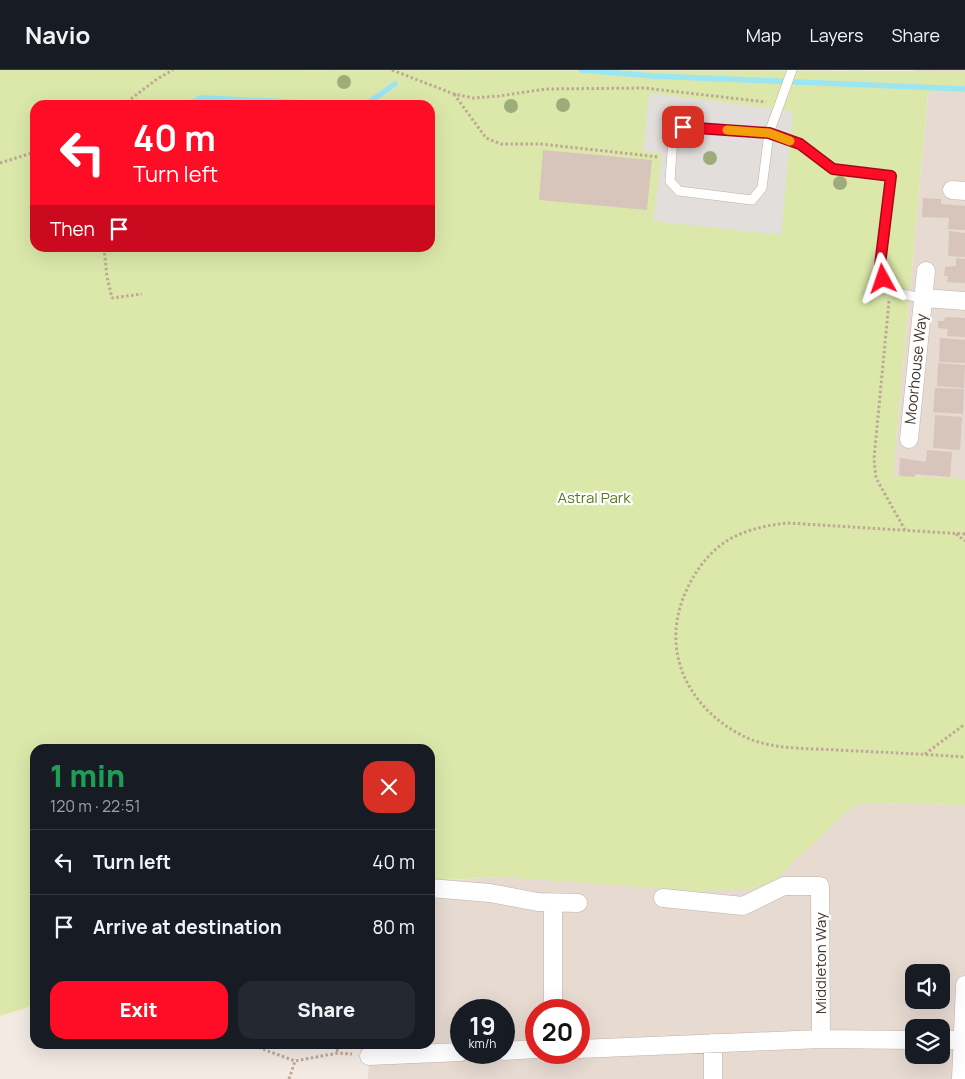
<!DOCTYPE html>
<meta charset="utf-8">
<style>
body{margin:0;font-family:Manrope,sans-serif;background:#242831;color:#f1f3f6;height:100vh;display:flex;flex-direction:column;font-size:19px;white-space:nowrap}
*{box-sizing:border-box;margin:0}
p{font-size:16px;color:#9ea1a6}
.icon{flex:none;width:28px;height:28px;fill:none;stroke:currentColor;stroke-width:2;stroke-linecap:round;stroke-linejoin:round}
.map{position:relative;flex:1;overflow:hidden}
.drawer{position:absolute;left:30px;top:674px;width:405px;height:305px;display:flex;flex-direction:column;background:#171b24;border-radius:15px;box-shadow:0 5px 20px #0002}
.drawer>*{flex:none}
.banner{position:absolute;left:30px;top:30px;width:405px;height:152px;border-radius:15px;box-shadow:0 5px 20px #0002;background:#ff0d27;color:#fff;overflow:hidden}
.tools{position:absolute;left:905px;top:894px;display:grid;gap:10px}
.tools a{display:grid;place-items:center;width:45px;height:45px;border-radius:10px;background:#171b24;box-shadow:0 5px 20px #0002;font-size:25px}
.speed{position:absolute;left:450px;top:929px;display:flex;gap:10px;font-size:25px;font-weight:700;text-align:center}
.speed>*{display:grid;place-content:center;width:65px;height:65px;border-radius:50%;background:#171b24;box-shadow:0 5px 20px #0002;line-height:1}
.speed small{font-size:12px;font-weight:400}
.speed .limit{border:8px solid #d22;background:#fff;color:#111}
.pin{position:absolute;display:grid;place-items:center;width:42px;height:42px;color:#fff;margin:-21px;border-radius:10px;box-shadow:0 2px 8px #0006}
.me{position:absolute;width:55px;margin:-28px;rotate:355deg;stroke-linejoin:round;filter:drop-shadow(0 0 4px #0008)}
.turn{display:flex;align-items:center;gap:18px;height:105px;padding:0 20px;font-size:22px}
.turn .icon{width:65px;height:65px;stroke-width:2.5}
.turn b{display:block;font-size:35px;line-height:42px}
.then{display:flex;align-items:center;height:48px;padding:0 20px;background:#0003;gap:10px;font-size:19px}
.round{display:grid;place-items:center;flex:none;width:52px;height:52px;border-radius:15px;background:#242831}
.summary{display:flex;align-items:center;justify-content:space-between;height:85px;padding:0 20px}
h1{font-size:30px;font-weight:800;line-height:38px;color:#1e9e55}
.button{display:flex;gap:10px;margin-top:auto;padding:10px 20px}
.button a{flex:1;height:58px;border-radius:15px;background:#ff0d27;color:#fff;font-size:20px;font-weight:800;line-height:58px;text-align:center}
.button a+a{background:#242831;color:#f1f3f6}
ul{padding:0;list-style:none}
li{display:flex;align-items:center;gap:15px;height:65px;padding:0 20px;border-top:1px solid #363941}
li div{flex:1}
li b{display:block;font-size:19px}
li em{font-style:normal}
header{display:flex;align-items:center;gap:30px;box-sizing:border-box;height:70px;padding:0 25px;background:#171b24;border-bottom:1px solid #363941}
header strong{font-size:24px}
nav{display:flex;gap:28px;margin-inline-start:auto;font-size:18px}
.map>svg:first-child{display:block}
.residential{fill:#e6dad1;fill-rule:evenodd}
.green{fill:#dce8aa;fill-rule:evenodd}
.parking{fill:#e2dedc}
.water{fill:#9ce5f2}
.lines{fill:none;stroke-linecap:round;stroke-linejoin:round}
.stream{stroke:#9ce5f2;stroke-width:5.5}
.building{fill:#d7c5bb}
.lane-casing{stroke:#c1b2a9;stroke-width:10}
.street-casing{stroke:#c1b2a9;stroke-width:19}
.path{stroke:#c0a796;stroke-width:3;stroke-dasharray:2.5 2.5;stroke-linecap:butt}
.lane{stroke:#fff;stroke-width:9}
.street{stroke:#fff;stroke-width:18}
.tree{fill:#9eab7a}
.route-casing{stroke:#a60819;stroke-width:12}
.route{stroke:#ff0d27;stroke-width:9}
.slow{stroke:#f59e0b;stroke-width:9}
.labels{text-anchor:middle;stroke-width:4.5;stroke-linejoin:round;paint-order:stroke}
.street-label{font-size:15px;fill:#443933;stroke:#fff}
.park-label{font-size:15px;fill:#597725;stroke:#fff}
</style>
<header>
<strong>Navio</strong>
<nav><a>Map</a><a>Layers</a><a>Share</a></nav>
</header>
<div class="map">
<svg width="965" height="1009" viewBox="0 0 965 1009">
<rect width="100%" height="100%" fill="#f2eae3"/>
<!-- residential -->
<path class="residential" d="M913,0H965V409L893,405L930,4Z
M863,733L965,735V1009H368L370,974H430V812L500,807L848,740ZM914,902H941V930H914ZM461,940H504V982H461ZM536,940H579V982H536ZM914,958H941V985H914Z"/>
<!-- green -->
<path class="green" d="M0,0L965,1V22H928L893,405L965,409V735L863,733L848,740L774,811L751,819L698,821L500,807L430,811V679H35V935L0,946ZM35,35H430V178H35Z"/>
<!-- parking -->
<path class="parking" d="M649,23L793,41L781,165L653,151L662,84L643,81Z"/>
<!-- water -->
<path class="water" d="M200,25L326,31L334,35H181Z"/>
<g class="lines">
<!-- stream -->
<path class="stream" d="M581,0L653,6L965,19
M365,35L395,14"/>
</g>
<!-- building -->
<path class="building" d="M543,80L652,90L647,140L539,130Z
M923,128L941,129V134L965,136V160L948,159L949,148L922,147Z
M949,161L965,163V187L948,186Z
M956,188L965,189V213L947,212L948,206H944L945,197L956,196Z
M945,247L965,248V267L947,266L948,259L938,258V251H944Z
M940,268L965,270V293L939,292Z
M938,293L965,295L964,318L937,316Z
M935,318L964,319L963,344L933,342Z
M935,345L962,347L960,380L933,378Z
M927,380L952,382L950,407L915,404V407L899,406L900,388L926,392Z"/>
<g class="lines">
<defs>
<path id="lane" d="M792,0L769,63L800,74L833,99L891,106L880,195C886,221 898,225 924,228
M683,57L769,63L762,118L752,130L679,121L670,111L673,68Z"/>
<path id="street" d="M952,120L965,121
M924,228L965,231
M909,369L926,201
M430,818L490,823L538,832L578,833
M663,828L743,836L784,816H820L821,969
M553,940V833
M941,970H962
M579,979L821,969L914,970
M504,981L536,979
M369,986L461,982
M713,1009V973
M961,1009L965,915"/>
</defs>
<!-- lane casing -->
<use href="#lane" class="lane-casing"/>
<!-- street casing -->
<use href="#street" class="street-casing"/>
<!-- path -->
<path class="path" d="M392,0L454,24L473,28L499,26L546,19L644,18L766,32
M454,24L486,68L501,74H541L659,87
M123,35L157,9L173,0
M0,93L35,82
M104,178L107,207L112,228L142,224
M889,231L874,389L876,408L905,460
M956,464L965,471
M965,464L788,453C768,455 748,459 730,469C711,480 697,498 688,517C658,577 686,637 743,666C771,680 806,678 836,680C879,682 922,684 965,687
M925,684L965,654
M249,974L295,991
M336,974L338,983
M289,1009L295,991L338,983L352,984"/>
<!-- lane -->
<use href="#lane" class="lane"/>
<!-- street -->
<use href="#street" class="street"/>
</g>
<!-- trees -->
<g class="tree">
<circle cx="344" cy="12" r="7"/>
<circle cx="563" cy="35" r="7"/>
<circle cx="511" cy="36" r="7"/>
<circle cx="710" cy="88" r="7"/>
<circle cx="840" cy="113" r="7"/>
</g>
<g class="lines">
<defs>
<path id="route" d="M683,57L769,63L800,74L833,99L891,106L880,195L883,209"/>
</defs>
<!-- route casing -->
<use href="#route" class="route-casing"/>
<!-- route -->
<use href="#route" class="route"/>
<!-- slow -->
<path class="slow" d="M727,60L769,63L790,71"/>
</g>
<g class="labels">
<!-- street labels -->
<g class="street-label">
<text transform="translate(916 299) rotate(-84)" y="5">Moorhouse Way</text>
<text transform="translate(821 893) rotate(-90)" y="5">Middleton Way</text>
</g>
<!-- park labels -->
<g class="park-label">
<text x="594" y="433">Astral Park</text>
</g>
</g>
</svg>
<div class="tools">
<a><svg class="icon" aria-label="sound" viewBox="0 0 24 24"><path d="M4 9h4l5-4v14l-5-4H4zM17 9q2 3 0 6"/></svg></a>
<a><svg class="icon" aria-label="layers" viewBox="0 0 24 24"><path d="M12 4l9 5-9 5-9-5zM3 14l9 5 9-5"/></svg></a>
</div>
<div class="speed"><div>19<small>km/h</small></div><div class="limit">20</div></div>
<div class="pin" style="left:683px;top:57px;background:#d93025"><svg class="icon" aria-label="arrive" viewBox="0 0 24 24"><path d="M6 21V4h12l-3 4 3 4H6"/></svg></div>
<svg class="me" style="left:883px;top:209px" viewBox="-20 -20 40 40"><path d="M0-17L14 15 0 8-14 15z" fill="#ff0d27" stroke="#fff" stroke-width="4"/></svg>
<div class="banner">
<div class="turn"><svg class="icon" aria-label="left" viewBox="0 0 24 24"><path d="M17 20v-9H6M10 6l-5 5 5 5"/></svg><div><b>40 m</b>Turn left</div></div>
<div class="then">Then<svg class="icon" aria-label="arrive" viewBox="0 0 24 24"><path d="M6 21V4h12l-3 4 3 4H6"/></svg></div>
</div>
<section class="drawer">
<div class="summary"><div><h1>1 min</h1><p>120 m · 22:51</p></div><a class="round" style="background:#d93025;color:#fff"><svg class="icon" aria-label="close" viewBox="0 0 24 24"><path d="M6 6l12 12M18 6L6 18"/></svg></a></div>
<ul>
<li><svg class="icon" aria-label="left" viewBox="0 0 24 24"><path d="M17 20v-9H6M10 6l-5 5 5 5"/></svg><div><b>Turn left</b></div><em>40 m</em></li>
<li><svg class="icon" aria-label="arrive" viewBox="0 0 24 24"><path d="M6 21V4h12l-3 4 3 4H6"/></svg><div><b>Arrive at destination</b></div><em>80 m</em></li>
</ul>
<div class="button"><a>Exit</a><a>Share</a></div>
</section>
</div>
